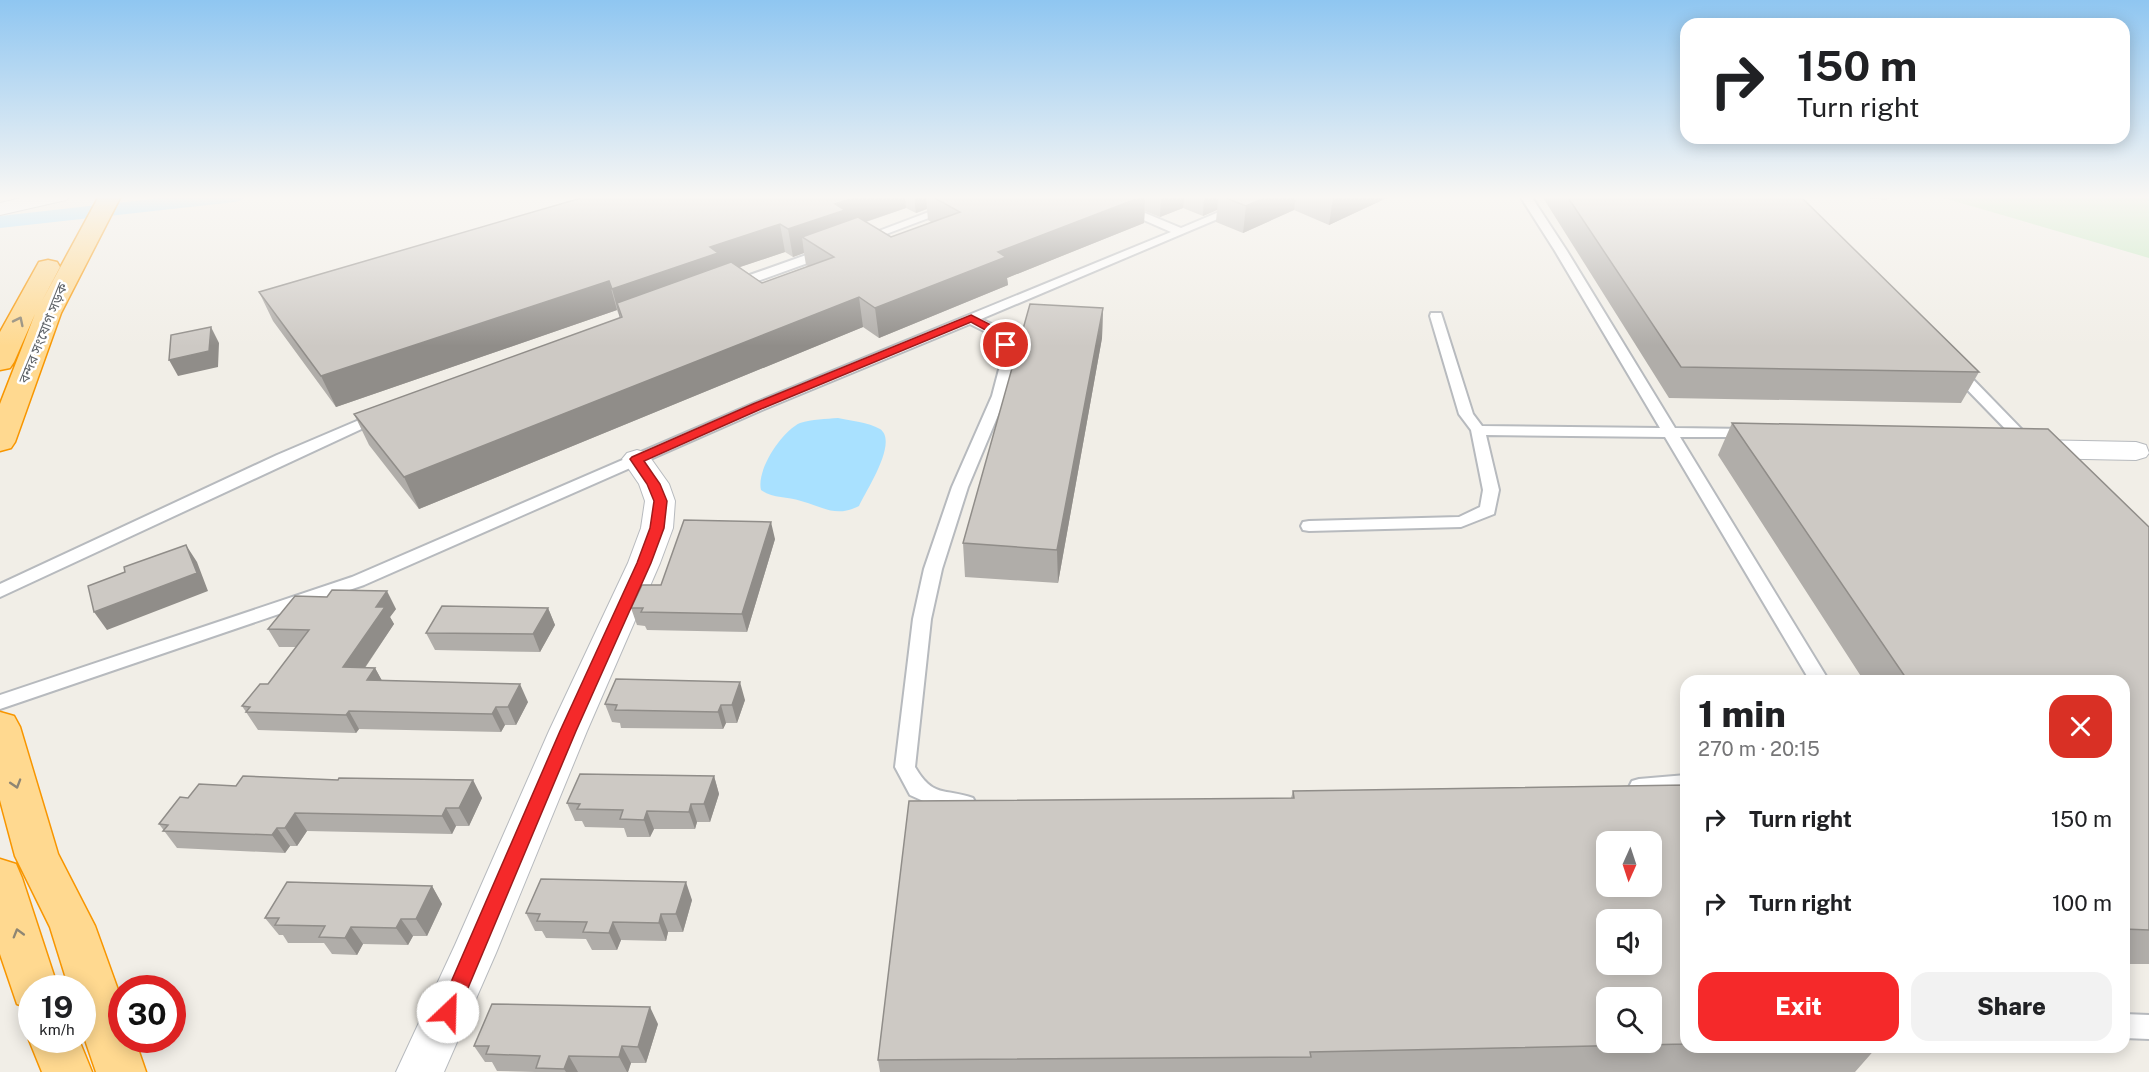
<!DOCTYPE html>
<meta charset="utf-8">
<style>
body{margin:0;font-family:"Public Sans","Noto Sans Bengali",sans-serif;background:#f2f2f2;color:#202124;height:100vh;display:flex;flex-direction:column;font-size:22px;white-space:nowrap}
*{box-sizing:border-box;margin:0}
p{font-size:20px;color:#757577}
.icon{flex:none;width:33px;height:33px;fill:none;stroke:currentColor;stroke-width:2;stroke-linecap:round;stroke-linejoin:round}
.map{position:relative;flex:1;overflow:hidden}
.drawer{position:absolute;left:1680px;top:675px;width:450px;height:378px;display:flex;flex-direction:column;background:#fff;border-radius:18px;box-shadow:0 3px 15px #0003}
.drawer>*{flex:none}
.hud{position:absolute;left:1680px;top:18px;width:450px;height:126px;border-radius:18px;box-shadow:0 3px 15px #0003;background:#fff;color:#202124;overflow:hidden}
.needle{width:39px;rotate:183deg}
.tools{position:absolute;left:1596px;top:831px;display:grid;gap:12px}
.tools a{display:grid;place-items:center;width:66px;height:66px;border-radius:12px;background:#fff;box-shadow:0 3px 15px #0003;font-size:30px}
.speed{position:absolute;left:18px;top:975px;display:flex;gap:12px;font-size:30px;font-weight:700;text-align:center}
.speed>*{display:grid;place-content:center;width:78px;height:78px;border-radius:50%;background:#fff;box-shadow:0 3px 15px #0003;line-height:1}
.speed small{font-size:15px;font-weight:400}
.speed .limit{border:9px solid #d22;background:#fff;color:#111}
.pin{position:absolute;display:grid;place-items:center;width:51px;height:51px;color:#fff;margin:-26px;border:3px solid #fff;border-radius:50%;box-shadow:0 2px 6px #0007}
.me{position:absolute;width:66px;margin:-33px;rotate:24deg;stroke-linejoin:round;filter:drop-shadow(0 0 4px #0008)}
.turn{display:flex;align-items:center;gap:21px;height:126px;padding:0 18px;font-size:27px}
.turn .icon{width:78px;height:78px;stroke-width:2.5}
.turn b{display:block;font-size:42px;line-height:51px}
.round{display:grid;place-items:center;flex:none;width:63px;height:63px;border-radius:18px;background:#f2f2f2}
.summary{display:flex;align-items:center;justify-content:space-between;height:102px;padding:0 18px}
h1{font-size:36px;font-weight:800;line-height:45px}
.action{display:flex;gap:12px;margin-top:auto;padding:12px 18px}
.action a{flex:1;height:69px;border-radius:18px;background:#f5292a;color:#fff;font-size:24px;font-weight:800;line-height:69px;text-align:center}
.action a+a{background:#f2f2f2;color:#202124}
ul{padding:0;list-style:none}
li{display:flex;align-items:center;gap:18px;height:84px;padding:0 18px}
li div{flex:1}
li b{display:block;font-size:22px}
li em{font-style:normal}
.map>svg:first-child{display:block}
.green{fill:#c6eac2}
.water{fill:#a9e1ff}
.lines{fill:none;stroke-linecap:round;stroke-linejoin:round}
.canal{fill:#a9e1ff;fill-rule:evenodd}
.lane-casing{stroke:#b7babe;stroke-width:4}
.street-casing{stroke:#b7babe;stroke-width:2}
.highway-casing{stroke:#f89600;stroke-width:3}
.lane{fill:#fff;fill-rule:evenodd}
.street{fill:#fff;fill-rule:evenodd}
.highway{fill:#ffd990;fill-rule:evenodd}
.wall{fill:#b0ada9;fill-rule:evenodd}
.shaded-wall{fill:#908d89}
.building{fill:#cdc9c4;stroke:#908d89;stroke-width:1.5;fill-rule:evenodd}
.oneway{stroke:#8e8674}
.route{fill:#f5292a;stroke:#9f1b1b;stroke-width:1.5}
.labels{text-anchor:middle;stroke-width:5;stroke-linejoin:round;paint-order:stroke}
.far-street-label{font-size:14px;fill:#5e6368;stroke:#fff}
</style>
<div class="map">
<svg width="2149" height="1072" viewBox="0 0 2149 1072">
<rect width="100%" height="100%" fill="#f1eee7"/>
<!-- green -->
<path class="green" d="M1937,196H2149V258Z"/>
<!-- water -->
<path class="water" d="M838,418C851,421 868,422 880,429C899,442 865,492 859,506C836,518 823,507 801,501C787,496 773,499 761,490C756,470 782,431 800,423C812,419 826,419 838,418Z"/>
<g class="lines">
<!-- canal -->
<path class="canal" d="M179,196H245L242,200L235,202L0,228V216Z"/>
<defs>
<path id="lane" d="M971,196H987L865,242L861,243L855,240Z
M1089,196H1104L1181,228L1257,196H1272L981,319L1000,328L1013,345L1016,358L1006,396L968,487L942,569L931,619L915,767C933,798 944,788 973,798L976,804L973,810L966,813L941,809L910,795L895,767L913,619L924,569L952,487L992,396L1002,358L999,345L990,334L970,324L762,410L364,585L0,709V695L352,577L752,404L1171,232Z
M1520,196H1531L1567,251L1675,428L1749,429L1756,433L1749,437H1680L1829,681H1810L1665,437L1486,435L1499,490L1494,514L1461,527L1309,531L1303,530L1301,526L1303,522L1309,521L1459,517L1480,507L1483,490L1471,430L1459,414L1430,316L1431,313H1441L1442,316L1473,414L1482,426L1660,428L1555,251Z
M826,248L830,249V255L738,288H730L728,285L730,282Z
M1956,366L1961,367L2033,441L2035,444L2033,447H2023L1951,373L1949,370Z
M378,412L383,413L385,416L383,419L0,597V584L277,455Z
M1686,775V791L1639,795L1632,793L1629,787L1632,781L1639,779Z
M2124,1014L2149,1015V1039L2124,1038Z"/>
<path id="street" d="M30,196H69L66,200L0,215V203Z
M2033,440L2136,442L2146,445L2149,453L2146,457L2136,460L2033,458L2023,455L2019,449L2023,443Z
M637,450L647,453L669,484L675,501L673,528L660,563L587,731L496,953L444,1072H396L455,945L549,731L628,563L641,528L645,501L639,484L622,459L627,453Z"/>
<path id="highway" d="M99,196H121L61,313L15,442L11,448L0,451V404L35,314L14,362L10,368L0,370V332L39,262L48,260L57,262L60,267L42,301Z
M0,712L14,716L20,727L58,854L95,926L122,1001V1040H135L146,1072H96L82,1031V988H69L50,927L15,856L0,800Z
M0,859L16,864L22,878L58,988H32V1009L17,1004L0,954Z
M32,1035V1040H79L92,1072H42L29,1040Z"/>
</defs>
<!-- lane casing -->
<use href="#lane" class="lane-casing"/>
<!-- street casing -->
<use href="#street" class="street-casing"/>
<!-- highway casing -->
<use href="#highway" class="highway-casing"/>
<!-- lane -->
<use href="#lane" class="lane"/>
<!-- street -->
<use href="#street" class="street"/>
<!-- highway -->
<use href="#highway" class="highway"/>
</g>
<!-- wall -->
<path class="wall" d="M588,196H1391L1329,225L1294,210L1243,233L1216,222L1217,210L1203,216L1183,208L1160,217L1145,211L1144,223L1007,278L1008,285L879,338L863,327L419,509L369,445L354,414L620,318L617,310L336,407L273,321L259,292ZM906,208L916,213L927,209L928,220L931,222L891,237L866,222ZM785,252L793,257L804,253L806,265L808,266L762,283L740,267Z
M1542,196H1800L1979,372L1961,403L1669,398Z
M1869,196H1891L1886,200L1869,198Z
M1103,308L1102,338L1058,583L965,577L963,543Z
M1732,423L2149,527V964H2124V681H1864L1718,455Z
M775,539L747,632L647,630L645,626L637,625L631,608L661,585Z
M548,608L555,625L540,652L435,650L426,633Z
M396,609L390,617L394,624L365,668H375L382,681L528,702L516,725H505L501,732L359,729L356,733L258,730L242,706L268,684L296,647H279L268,629Z
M745,700L737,723H726L723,729L621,728L620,723L612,722L605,704Z
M714,776L719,794L710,822H697L695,829H654L650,837H627L624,828L585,827L582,821H575L567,803Z
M338,780H473L482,798L469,826H456L452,834L307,831L297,846H290L285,853L177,848L159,824L188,798L236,786Z
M1686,785V1047H1877L1855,1072H880L878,1060L1291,798L1293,791Z
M432,886L442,904L427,936H413L408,945L363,944L357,955L332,954L324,943H288L283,935H279L265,918Z
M692,900L683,932H668L666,941L621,940L617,950H592L586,939L546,938L542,931H535L526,913Z
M658,1024L646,1063H631L628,1072H535L497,1071L492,1062H485L474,1046Z"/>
<!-- shaded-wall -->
<path class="shaded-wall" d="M0,196H23L0,198Z
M859,196H905L906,208L847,228L802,237L804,253L793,257L788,229L835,204Z
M914,196H926L927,209L916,213Z
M1145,196L1144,223L1007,278L1008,285L879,338L875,308L998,252Z
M1161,196H1184L1183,208L1160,217Z
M1204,196H1218L1217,210L1203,216Z
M1268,196H1296L1294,210L1243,233L1246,206Z
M1336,196H1391L1329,225L1333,198Z
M780,224L785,252L722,273L617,303L621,318H620L612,289L710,247Z
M609,281L617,310L336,407L321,376Z
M859,297L863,327L419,509L404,477Z
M1103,308L1102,338L1058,583L1057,550Z
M211,327L219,343L218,367L178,376L169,360Z
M771,522L775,539L747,632L742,614Z
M186,545L197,562L208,591L107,630L94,612Z
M387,591L396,609L390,617L394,624L353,685L343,667L376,607Z
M548,608L555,625L540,652L533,634Z
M375,668L385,686L367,680Z
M740,682L745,700L737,723L732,705Z
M520,684L528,702L516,725L508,707Z
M721,705L726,723L723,729L718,712Z
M496,707L505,725L501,732L492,714Z
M349,711L359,729L356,733L346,715Z
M714,776L719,794L710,822L704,804Z
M473,780L482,798L469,826L459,808Z
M691,804L697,822L695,829L689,812Z
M446,808L456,826L452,834L442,816Z
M647,811L654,829L650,837L644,820Z
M295,813L307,831L297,846L285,828Z
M277,828L290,846L285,853L272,835Z
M686,882L692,900L683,932L676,914Z
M432,886L442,904L427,936L416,919Z
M661,914L668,932L666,941L659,923Z
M401,919L413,936L408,945L396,928Z
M613,922L621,940L617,950L609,933Z
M351,927L363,944L357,955L345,938Z
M650,1007L658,1024L646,1063L638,1047Z
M622,1046L631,1063L628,1072H627L619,1057Z
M569,1056L578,1072H566L564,1069Z"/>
<!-- building -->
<path class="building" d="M588,196H859L835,204L845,210L788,229L780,224L710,247L718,253L612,289L609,281L321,376L259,292Z
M931,196H1144L998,252L1006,257L875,308L859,297L404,477L354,414L622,317L617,303L731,262L762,283L834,257L802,237L858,217L891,237L960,212Z
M1221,196H1268L1246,206Z
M1567,196H1800L1979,372L1681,367Z
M1030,304L1103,308L1057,550L963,543Z
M211,327L209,351L169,360L171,335Z
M1732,423L2048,429L2149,527V930L2124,929V681H1908Z
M684,520L771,522L742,614L641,612L643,608H631L642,585H661Z
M186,545L197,573L94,612L88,586L125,572L124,567Z
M332,590L387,591L376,607H385L343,667L375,668L367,680L520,684L508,707H496L492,714L349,711L346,715L246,712L250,707L242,706L260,684H268L309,630L268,629L295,596L327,597Z
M442,606L548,608L533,634L426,633Z
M616,679L740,682L732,705H721L718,712L615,710L617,705L605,704Z
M580,774L714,776L704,804H691L689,812L647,811L644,820L620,819L623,810L577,809L580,804L567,803Z
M243,776L338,780L339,778L473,780L459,808H446L442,816L295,813L285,828H277L272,835L163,831L168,825L159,824L180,797L188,798L199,784L236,786Z
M1686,785V1044L1310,1052L1311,1057L878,1060L909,801L1294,798L1293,791ZM1606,842H1652V886H1606ZM1606,920H1652V964H1606ZM1606,998H1652V1042H1606Z
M541,879L686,882L676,914H661L659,923L613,922L609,933L583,932L587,922L537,921L540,914L526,913Z
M287,882L432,886L416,919H401L396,928L351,927L345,938L319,937L325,926L275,925L279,918H265Z
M492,1004L650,1007L638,1047L622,1046L619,1057L569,1056L564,1069L536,1068L540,1056L486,1054L489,1046H474Z"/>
<!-- one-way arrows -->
<defs><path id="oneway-chevron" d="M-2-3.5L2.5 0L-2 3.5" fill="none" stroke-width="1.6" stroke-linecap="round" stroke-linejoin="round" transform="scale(1.5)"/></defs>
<g class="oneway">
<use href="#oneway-chevron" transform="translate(19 321) rotate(-64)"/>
<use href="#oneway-chevron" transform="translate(16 784) rotate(73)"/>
<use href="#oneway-chevron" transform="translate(18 933) rotate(-106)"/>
</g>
<!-- sky -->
<linearGradient id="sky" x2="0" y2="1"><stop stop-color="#8fc6f1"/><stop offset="0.57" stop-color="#f9f7f4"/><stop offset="1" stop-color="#f9f7f4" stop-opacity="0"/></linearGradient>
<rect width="2149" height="346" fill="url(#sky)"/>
<!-- route -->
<path class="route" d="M971,315L999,329L1012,345L1010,347H1002L991,333L971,322L761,409L644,461L660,484L667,501L664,528L651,563L576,731L455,1019L448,1022L440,1019L438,1012L560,731L637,563L650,528L654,501L647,484L630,459L632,457L753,404Z"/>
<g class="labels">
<!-- far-street labels -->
<g class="far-street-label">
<text transform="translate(43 333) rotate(-68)" y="5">বন্দর সংযোগ সড়ক</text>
</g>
</g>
</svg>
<div class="tools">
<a><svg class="needle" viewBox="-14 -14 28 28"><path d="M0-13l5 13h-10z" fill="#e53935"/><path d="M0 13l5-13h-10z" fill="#757577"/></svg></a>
<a><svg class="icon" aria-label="sound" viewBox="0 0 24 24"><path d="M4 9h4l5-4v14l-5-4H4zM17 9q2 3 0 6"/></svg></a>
<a><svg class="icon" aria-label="search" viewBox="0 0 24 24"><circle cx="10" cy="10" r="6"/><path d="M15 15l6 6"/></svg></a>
</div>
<div class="speed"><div>19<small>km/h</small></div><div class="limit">30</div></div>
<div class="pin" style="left:1006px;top:345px;background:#d93025"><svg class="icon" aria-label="arrive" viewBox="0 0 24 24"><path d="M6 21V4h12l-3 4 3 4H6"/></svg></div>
<svg class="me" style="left:448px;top:1012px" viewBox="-20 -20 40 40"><circle r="19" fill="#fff"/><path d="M0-13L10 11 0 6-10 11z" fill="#f5292a"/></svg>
<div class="hud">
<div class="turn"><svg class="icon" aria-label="right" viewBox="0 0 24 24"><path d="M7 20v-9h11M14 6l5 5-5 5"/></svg><div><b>150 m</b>Turn right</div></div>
</div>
<section class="drawer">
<div class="summary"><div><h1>1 min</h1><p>270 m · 20:15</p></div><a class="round" style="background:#d93025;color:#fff"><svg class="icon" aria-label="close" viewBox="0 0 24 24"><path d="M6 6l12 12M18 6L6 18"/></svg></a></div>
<ul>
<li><svg class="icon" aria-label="right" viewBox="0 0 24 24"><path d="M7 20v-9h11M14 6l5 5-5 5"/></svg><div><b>Turn right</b></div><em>150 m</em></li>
<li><svg class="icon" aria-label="right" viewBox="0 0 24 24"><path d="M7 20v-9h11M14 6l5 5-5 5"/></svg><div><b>Turn right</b></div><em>100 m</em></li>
</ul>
<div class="action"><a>Exit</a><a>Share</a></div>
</section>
</div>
